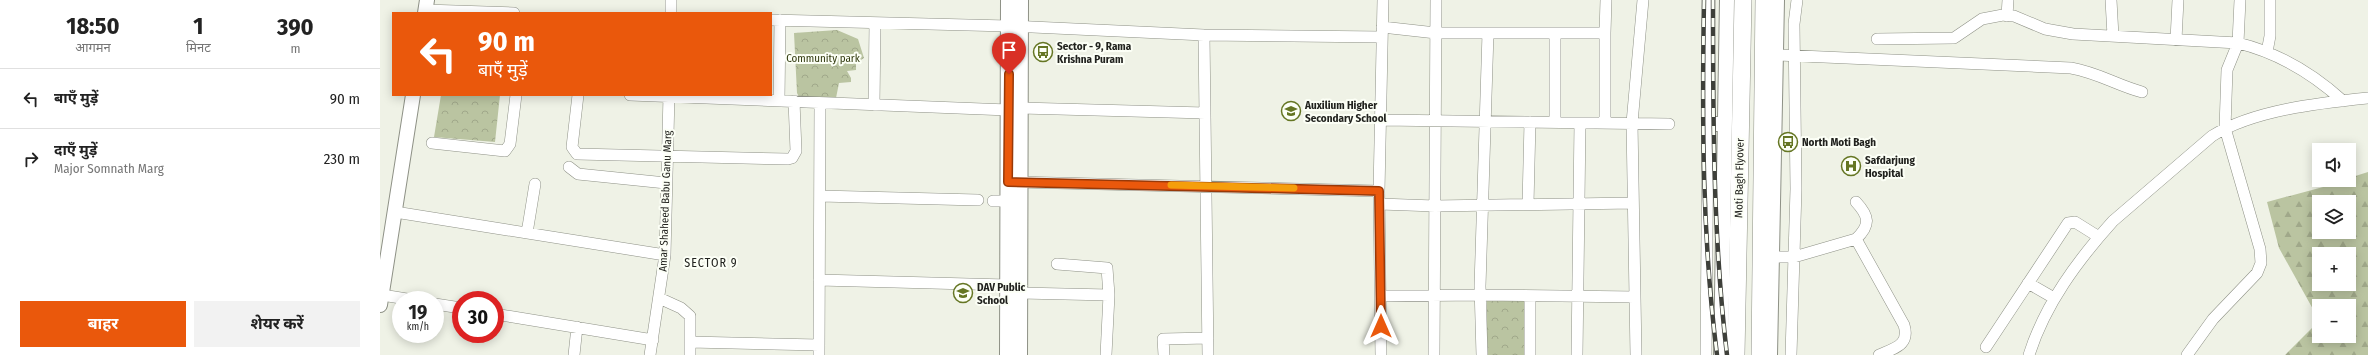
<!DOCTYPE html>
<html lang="hi">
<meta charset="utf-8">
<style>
body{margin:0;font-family:"Fira Sans Condensed","Noto Sans Devanagari",sans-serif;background:#f2f2f2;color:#222;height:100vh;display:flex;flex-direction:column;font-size:15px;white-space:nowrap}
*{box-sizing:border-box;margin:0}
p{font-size:13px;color:#767676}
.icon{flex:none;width:22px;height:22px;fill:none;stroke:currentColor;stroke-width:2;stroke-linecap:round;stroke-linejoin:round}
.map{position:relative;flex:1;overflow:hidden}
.details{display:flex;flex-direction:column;background:#fff;width:380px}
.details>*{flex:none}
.guide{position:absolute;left:12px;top:12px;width:380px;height:84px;border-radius:0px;box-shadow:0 2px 10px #0003;background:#ea580c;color:#fff;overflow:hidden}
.fabs{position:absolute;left:1932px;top:143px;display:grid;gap:8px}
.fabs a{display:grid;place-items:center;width:44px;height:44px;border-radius:0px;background:#fff;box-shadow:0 2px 10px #0003;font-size:20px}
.speed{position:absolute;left:12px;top:291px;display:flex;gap:8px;font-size:20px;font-weight:700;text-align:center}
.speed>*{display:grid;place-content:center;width:52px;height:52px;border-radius:50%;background:#fff;box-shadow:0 2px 10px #0003;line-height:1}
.speed small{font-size:10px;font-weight:400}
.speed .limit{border:6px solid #d22;background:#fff;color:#111}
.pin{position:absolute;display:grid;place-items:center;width:34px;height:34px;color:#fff;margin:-41px -17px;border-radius:50% 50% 50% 0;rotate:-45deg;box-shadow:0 0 4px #0007}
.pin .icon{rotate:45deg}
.me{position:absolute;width:44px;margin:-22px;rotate:0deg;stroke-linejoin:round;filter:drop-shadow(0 0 3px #0008)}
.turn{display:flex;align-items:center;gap:14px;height:84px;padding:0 20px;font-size:18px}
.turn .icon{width:52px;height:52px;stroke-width:2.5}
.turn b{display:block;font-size:28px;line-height:34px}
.eta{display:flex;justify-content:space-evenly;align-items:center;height:68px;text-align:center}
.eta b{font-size:24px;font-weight:700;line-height:28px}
.action{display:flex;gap:8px;margin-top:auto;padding:8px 20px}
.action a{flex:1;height:46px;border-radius:0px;background:#ea580c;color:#fff;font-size:16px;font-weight:700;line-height:46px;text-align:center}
.action a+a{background:#f2f2f2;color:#222}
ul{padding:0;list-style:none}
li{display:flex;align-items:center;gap:12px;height:60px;padding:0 20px;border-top:1px solid #e0e0e0}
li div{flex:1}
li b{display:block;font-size:15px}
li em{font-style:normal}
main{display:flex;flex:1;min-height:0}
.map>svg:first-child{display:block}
.forest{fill:url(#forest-firs);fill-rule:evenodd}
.park{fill:url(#park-crowns)}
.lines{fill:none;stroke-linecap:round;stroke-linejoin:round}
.minor-casing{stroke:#8e9186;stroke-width:12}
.tertiary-casing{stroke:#8e9186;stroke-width:16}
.primary-casing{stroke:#8e9186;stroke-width:18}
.minor{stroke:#fff;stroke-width:11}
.tertiary{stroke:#fff;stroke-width:14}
.primary{stroke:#fff;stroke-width:17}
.rail-casing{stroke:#3e403a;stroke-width:4.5}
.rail{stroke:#fcfff6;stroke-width:3;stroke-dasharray:9;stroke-linecap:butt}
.route-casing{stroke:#983908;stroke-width:10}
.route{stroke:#ea580c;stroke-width:7}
.slow{stroke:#f59e0b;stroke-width:7}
.labels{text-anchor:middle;stroke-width:4;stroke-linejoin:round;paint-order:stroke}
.poi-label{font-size:11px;font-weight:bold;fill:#21221e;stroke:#fcfff6;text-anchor:start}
.park-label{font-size:11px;fill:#323b10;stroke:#fcfff6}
.street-label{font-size:11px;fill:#21221e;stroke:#fcfff6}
.neighbourhood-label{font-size:12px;letter-spacing:1px;fill:#21221e;stroke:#fcfff6}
</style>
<main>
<section class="details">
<div class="eta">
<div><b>18:50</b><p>आगमन</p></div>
<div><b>1</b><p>मिनट</p></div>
<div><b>390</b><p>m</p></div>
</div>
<ul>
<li><svg class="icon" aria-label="left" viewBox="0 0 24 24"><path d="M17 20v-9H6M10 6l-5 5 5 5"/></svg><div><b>बाएँ मुड़ें</b></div><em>90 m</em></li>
<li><svg class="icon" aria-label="right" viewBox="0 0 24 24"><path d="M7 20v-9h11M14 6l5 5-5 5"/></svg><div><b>दाएँ मुड़ें</b><p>Major Somnath Marg</p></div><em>230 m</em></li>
</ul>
<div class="action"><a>बाहर</a><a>शेयर करें</a></div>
</section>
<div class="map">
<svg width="1988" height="355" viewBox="0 0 1988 355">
<defs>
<pattern id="forest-firs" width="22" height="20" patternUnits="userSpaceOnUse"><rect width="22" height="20" fill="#bac4a1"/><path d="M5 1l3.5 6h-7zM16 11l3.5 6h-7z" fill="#a0a88a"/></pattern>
<pattern id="park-crowns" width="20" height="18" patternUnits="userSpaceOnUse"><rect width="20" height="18" fill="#bac4a1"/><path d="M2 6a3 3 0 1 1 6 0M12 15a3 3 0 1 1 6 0" fill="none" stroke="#a0a88a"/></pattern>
</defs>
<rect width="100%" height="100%" fill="#eff2e6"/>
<!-- forest -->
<path class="forest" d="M1988,172V355H1905L1939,321V336H1969V306H1939V320L1899,248L1887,202L1969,180V178ZM1939,202H1969V232H1939ZM1939,254H1969V284H1939Z"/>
<!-- park -->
<path class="park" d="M457,30L478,39L484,58L476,63V70L467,71L471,78V82L459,83L456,98L419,97L417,93L414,33Z
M61,95H120L115,142L54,137Z
M1107,299H1146L1147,355H1107Z"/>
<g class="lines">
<defs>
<path id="minor" d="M1731,0L1733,36
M45,10L134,13
M291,13V0
M1627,16L1628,0
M391,20L628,26L824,35L1002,37
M1002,27L1056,33H1225L1226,0
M1225,33V123
M824,35L828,355
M1497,39L1574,38L1602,19L1623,15L1634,16L1665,29L1693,34L1858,43C1899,53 1932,73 1963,101
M1796,40L1798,0
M1887,52L1890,36V0
M1397,55L1691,68C1719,73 1736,85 1762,92
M198,95L192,147L197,154L408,159L412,158L416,151L414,101
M250,95L628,110
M399,100L400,20
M494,105L495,23
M641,108L825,113
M1002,120L1289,124
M1175,122V33
M52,143L125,151L130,144L136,95
M189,167L198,174L286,183
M633,182L999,191
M440,196L598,200
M613,201H628
M1000,204L1055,206L1253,203
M1148,204L1150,122
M15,212L285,255
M147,233L155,184
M1476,239L1524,325C1530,345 1515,348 1499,355
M1392,257H1414L1476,239C1491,225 1489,216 1476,202
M677,264L727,268L729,295
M439,280L627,285
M1648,283L1674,298
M641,293L729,295L726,355
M2,295L33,300
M1001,296L1100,295L1255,297
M1150,296V355
M279,298L301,308L310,316V355
M55,304L81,308
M115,314L273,340
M310,342L439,345
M1606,347L1688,223L1695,222L1719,237
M194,355L197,327
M270,355L285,255L289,95
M439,355L440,103
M784,355L783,339L828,338
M1001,355L999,191L1003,0
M1054,355L1056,0
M1102,355L1100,286L1108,33
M1197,355L1200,123
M1256,355L1252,123L1263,0
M1326,355L1329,0
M1411,355L1416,189L1414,24L1417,0
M1649,355C1665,304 1698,260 1733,221L1832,136C1874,110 1939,103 1988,98
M1807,355L1833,319L1877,273L1881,263L1880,249L1845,128L1847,70L1858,43L1860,0"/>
<path id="tertiary" d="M45,13L47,0
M1329,124H1344
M0,305L33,95
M627,355L628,0
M640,355L641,0
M1341,355L1347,0
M1390,355L1397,0"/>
<path id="primary" d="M1356,355L1363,0
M1380,355L1384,0"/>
</defs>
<!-- minor casing -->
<use href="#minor" class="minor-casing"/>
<!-- tertiary casing -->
<use href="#tertiary" class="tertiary-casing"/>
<!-- primary casing -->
<use href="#primary" class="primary-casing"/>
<!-- minor -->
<use href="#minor" class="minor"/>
<!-- tertiary -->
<use href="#tertiary" class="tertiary"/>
<!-- primary -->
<use href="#primary" class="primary"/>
<defs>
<path id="rail" d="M1324,0C1322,118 1322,237 1337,355
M1333,0C1333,118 1333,238 1347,355"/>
</defs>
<!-- rail casing -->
<use href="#rail" class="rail-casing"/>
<!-- rail -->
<use href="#rail" class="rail"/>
</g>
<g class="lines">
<defs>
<path id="route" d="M629,74L628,182L999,191L1001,326"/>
</defs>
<!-- route casing -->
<use href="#route" class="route-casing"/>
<!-- route -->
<use href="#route" class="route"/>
<!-- slow -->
<path class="slow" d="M791,185L914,188"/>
</g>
<!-- icons -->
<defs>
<symbol id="bus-ring" viewBox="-11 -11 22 22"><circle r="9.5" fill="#fcfff6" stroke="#657623" stroke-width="1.5"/><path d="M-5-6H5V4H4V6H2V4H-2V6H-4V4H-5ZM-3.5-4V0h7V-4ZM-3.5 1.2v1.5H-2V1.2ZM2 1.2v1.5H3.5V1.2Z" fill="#657623"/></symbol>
<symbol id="school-ring" viewBox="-11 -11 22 22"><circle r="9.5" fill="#fcfff6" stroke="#657623" stroke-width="1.5"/><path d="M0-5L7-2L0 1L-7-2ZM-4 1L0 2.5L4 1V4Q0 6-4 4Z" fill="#657623"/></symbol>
<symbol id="hospital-ring" viewBox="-11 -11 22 22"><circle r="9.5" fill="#fcfff6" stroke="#657623" stroke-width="1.5"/><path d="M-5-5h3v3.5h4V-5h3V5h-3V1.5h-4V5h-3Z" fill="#657623"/></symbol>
</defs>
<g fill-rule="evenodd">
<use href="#bus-ring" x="652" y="41" width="22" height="22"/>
<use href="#school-ring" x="900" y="100" width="22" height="22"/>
<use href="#bus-ring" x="1397" y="131" width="22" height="22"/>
<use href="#hospital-ring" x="1460" y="155" width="22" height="22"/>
<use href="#school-ring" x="572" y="282" width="22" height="22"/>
</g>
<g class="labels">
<!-- poi labels -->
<g class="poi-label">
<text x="677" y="50">Sector - 9, Rama<tspan x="677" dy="13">Krishna Puram</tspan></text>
<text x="925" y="109">Auxilium Higher<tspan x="925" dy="13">Secondary School</tspan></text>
<text x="1422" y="146">North Moti Bagh</text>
<text x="1485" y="164">Safdarjung<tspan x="1485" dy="13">Hospital</tspan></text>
<text x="597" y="291">DAV Public<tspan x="597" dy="13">School</tspan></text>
</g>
<!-- park labels -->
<g class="park-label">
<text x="443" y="62">Community park</text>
</g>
<!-- street labels -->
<g class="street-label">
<text transform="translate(1359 178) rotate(-89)" y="4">Moti Bagh Flyover</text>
<text transform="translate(285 201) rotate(-88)" y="4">Amar Shaheed Babu Ganu Marg</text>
</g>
<!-- neighbourhood labels -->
<g class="neighbourhood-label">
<text x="331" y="267">SECTOR 9</text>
</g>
</g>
</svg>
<div class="fabs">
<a><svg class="icon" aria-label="sound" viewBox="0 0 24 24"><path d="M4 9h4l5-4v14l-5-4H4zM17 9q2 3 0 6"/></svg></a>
<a><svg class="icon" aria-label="layers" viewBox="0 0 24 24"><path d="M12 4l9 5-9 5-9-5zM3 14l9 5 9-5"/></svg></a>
<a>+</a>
<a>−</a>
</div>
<div class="speed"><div>19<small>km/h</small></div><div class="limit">30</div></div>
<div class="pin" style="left:629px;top:74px;background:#d93025"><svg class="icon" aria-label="arrive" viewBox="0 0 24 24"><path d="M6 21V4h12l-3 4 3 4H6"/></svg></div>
<svg class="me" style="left:1001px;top:326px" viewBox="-20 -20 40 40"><path d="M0-17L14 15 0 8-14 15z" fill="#ea580c" stroke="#fff" stroke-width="4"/></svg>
<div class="guide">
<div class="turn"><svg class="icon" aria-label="left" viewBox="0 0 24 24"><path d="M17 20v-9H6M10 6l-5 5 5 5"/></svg><div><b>90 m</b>बाएँ मुड़ें</div></div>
</div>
</div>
</main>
